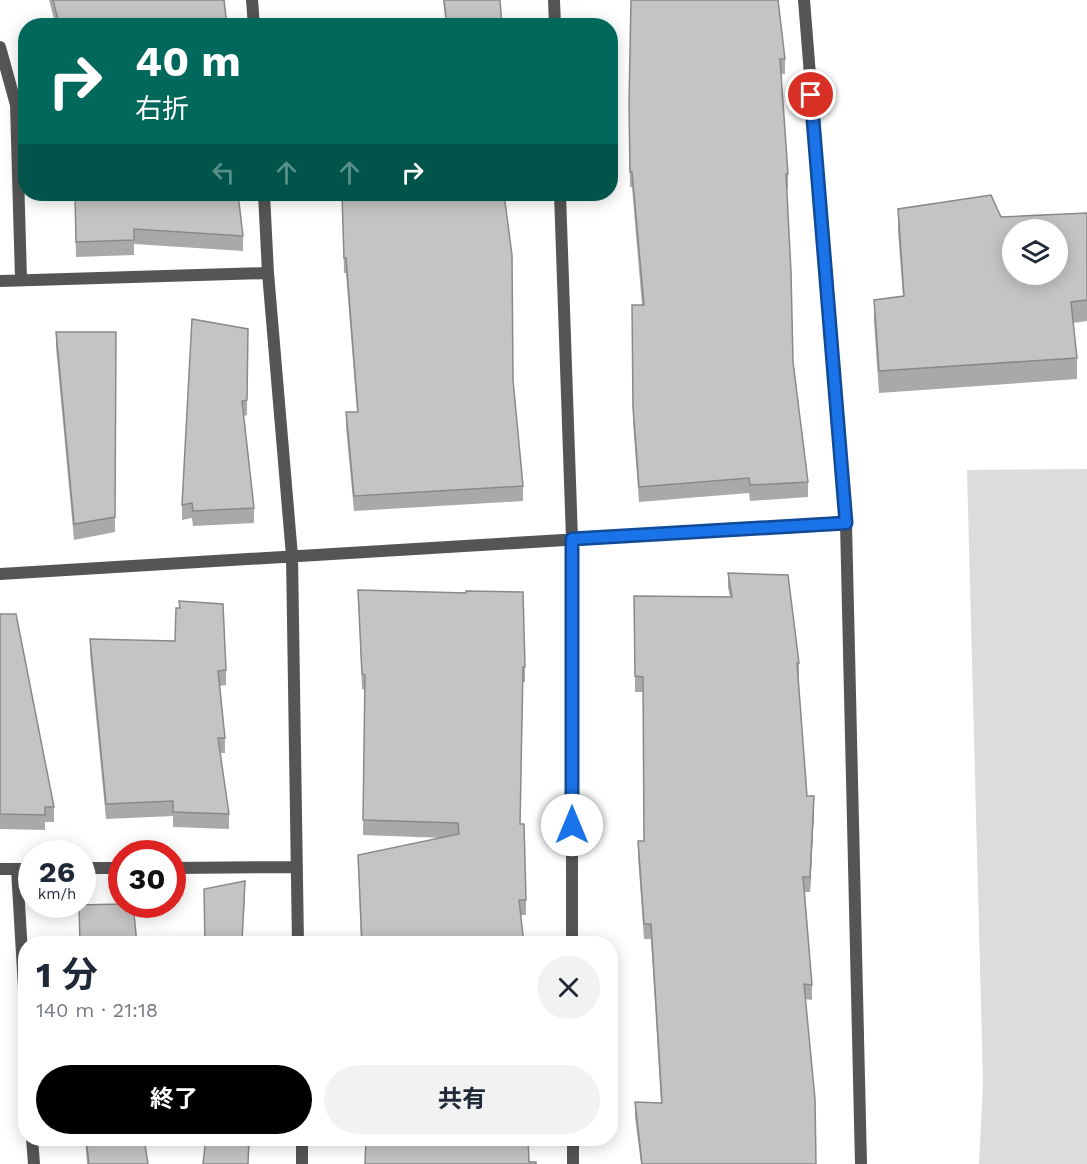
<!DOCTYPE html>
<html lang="ja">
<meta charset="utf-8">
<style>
body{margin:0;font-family:"Work Sans","Noto Sans JP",sans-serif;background:#f2f2f3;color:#1f2937;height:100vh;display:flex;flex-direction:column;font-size:22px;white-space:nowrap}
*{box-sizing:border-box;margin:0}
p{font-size:20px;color:#747a83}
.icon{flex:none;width:33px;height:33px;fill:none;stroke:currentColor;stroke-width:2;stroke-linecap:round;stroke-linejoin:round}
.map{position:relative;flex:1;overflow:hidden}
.drawer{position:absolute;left:18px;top:936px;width:600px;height:210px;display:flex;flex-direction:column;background:#fff;border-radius:24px;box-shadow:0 3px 15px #0003}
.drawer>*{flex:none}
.top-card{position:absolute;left:18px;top:18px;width:600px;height:183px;border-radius:24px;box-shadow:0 3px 15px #0003;background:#00695c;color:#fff;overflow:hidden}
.fabs{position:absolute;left:1002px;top:219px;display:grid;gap:12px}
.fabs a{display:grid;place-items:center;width:66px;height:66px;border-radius:50%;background:#fff;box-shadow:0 3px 15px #0003;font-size:30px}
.speed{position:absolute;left:18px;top:840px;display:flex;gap:12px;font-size:30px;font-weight:700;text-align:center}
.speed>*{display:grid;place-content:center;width:78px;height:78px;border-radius:50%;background:#fff;box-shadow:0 3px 15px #0003;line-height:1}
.speed small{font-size:15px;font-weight:400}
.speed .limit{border:9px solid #d22;background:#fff;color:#111}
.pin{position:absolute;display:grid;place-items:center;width:51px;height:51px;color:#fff;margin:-26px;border:3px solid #fff;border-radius:50%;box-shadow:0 2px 6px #0007}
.me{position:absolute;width:66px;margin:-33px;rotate:0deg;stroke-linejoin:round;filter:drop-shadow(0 0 4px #0008)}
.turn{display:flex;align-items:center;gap:21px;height:126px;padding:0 18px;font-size:27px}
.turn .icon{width:78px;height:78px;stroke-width:2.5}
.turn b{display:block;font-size:42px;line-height:51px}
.lanes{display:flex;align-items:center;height:57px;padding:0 18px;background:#0003;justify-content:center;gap:30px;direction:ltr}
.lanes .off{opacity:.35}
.round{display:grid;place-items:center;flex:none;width:63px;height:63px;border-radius:32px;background:#f2f2f3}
.summary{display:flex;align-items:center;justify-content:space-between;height:102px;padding:0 18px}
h1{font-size:36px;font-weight:700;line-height:45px}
.action{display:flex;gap:12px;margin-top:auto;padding:12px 18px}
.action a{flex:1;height:69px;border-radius:36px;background:#000;color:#fff;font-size:24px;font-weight:700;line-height:69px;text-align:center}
.action a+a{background:#f2f2f3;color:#1f2937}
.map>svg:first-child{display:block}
.green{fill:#dcdcdc}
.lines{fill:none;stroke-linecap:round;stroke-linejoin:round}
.street{stroke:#555;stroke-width:12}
.wall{fill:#a9a9a9}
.shaded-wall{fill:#898989}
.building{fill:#c4c4c4;stroke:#898989;stroke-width:1.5;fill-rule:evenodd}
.route-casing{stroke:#114b97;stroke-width:15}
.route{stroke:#1a73e8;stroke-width:10}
</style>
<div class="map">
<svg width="1087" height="1164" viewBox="0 0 1087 1164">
<rect width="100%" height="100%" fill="#fff"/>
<!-- green -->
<path class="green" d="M1087,469V1164H979L983,1082L967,470Z"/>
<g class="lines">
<!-- street -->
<path class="street" d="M252,0L254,26
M554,0L555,26
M804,0L846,523L861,1164
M0,47L16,105L21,279
M264,194L268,273L292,556L298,944
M560,194L572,539V944
M0,281L268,273
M0,574L846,523
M82,868H122
M172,868L297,867
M0,869H32
M17,869L26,1022
M32,1138L34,1164
M302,1138V1164
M573,1138V1164"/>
</g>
<!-- wall -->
<path class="wall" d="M49,0H224L227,26H56Z
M443,0H500L502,26H446Z
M631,0L785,59V74H781L788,174V189H787L793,362L808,482V497L750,501L749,493L639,502L633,422L632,305H642L632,187H630L629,118Z
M75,194L243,236V251L134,244V255L76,257Z
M342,194L513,380L523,486V501L354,511L346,427V412H357L346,273H344Z
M898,209L1001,217L1087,213V321L1073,323L1077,358V379L879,393L874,321V300L903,297L898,231Z
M248,329L247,415L244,416L254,508V523L193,526L192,518L182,520V505Z
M56,332H116L115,532L74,540L56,347Z
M728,573L799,663V678H798L807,796L814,811L810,892H805L812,985V1000L805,999L816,1164H641L635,1117V1102L661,1103L651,939H644L638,856V841H644L643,692H635L634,596L730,597L728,588Z
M358,590L525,667V682H523L520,824L526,900V915H520L524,944H361L358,855L443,838L363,835L365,690L362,689Z
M0,614L54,807V822H45V830L0,829Z
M90,639L226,670V685L220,686L225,738V753H220L229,814V829L173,827V816L106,819L90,654Z
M85,1138H144L148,1164H87Z"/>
<!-- shaded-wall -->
<path class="shaded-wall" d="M814,796V811L810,892V877Z
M245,881V894L242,944Z
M249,1138H250L248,1164Z"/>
<!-- building -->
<path class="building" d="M53,0H224L227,26H58V20Z
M444,0H500L502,26H447Z
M631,0H778L785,59H780L788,174H786L791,272L793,362L808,482L750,485L749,478L639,487L633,407L632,305H644L632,172H630L629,103Z
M75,194H238L243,236L134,229V240L76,242Z
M342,194H504L512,255L513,380L523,486L354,496L346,412H358L346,258H344Z
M991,195L1001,217L1087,213V300L1071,302L1077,358L879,371L874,300L904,296L898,209ZM1012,230H1058V274H1012Z
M192,319L248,329L247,400L242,401L254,508L193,511L192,503L182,505Z
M56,332H116L115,517L74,524Z
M728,573L788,575L799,663H797L807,796H814L810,877H803L812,985L804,984L815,1099L816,1164H642L635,1102L662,1103L651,924H644L638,841H644L643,677L635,676L634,596L732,597Z
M358,590L466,593V591L523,592L525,667H523L520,824H524L526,900H519L524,944H362L358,855L459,834L458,823L363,820L365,675L362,674Z
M179,601L223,604L226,670L218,671L225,738H218L229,814L173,812V801L106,804L90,639L175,641L176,608H180Z
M0,614H16L54,807H45V815L0,814Z
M245,881L242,941L256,942V944H205L204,889Z
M122,904H133L137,944H80L79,905Z
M86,1138H144L148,1164H89Z
M206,1138H249L248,1164H203Z
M372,1138H528L529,1162H536V1164H365L366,1139L372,1140Z"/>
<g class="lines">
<defs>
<path id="route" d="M572,825V539L846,523L811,95"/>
</defs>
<!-- route casing -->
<use href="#route" class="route-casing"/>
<!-- route -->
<use href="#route" class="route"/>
</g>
</svg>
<div class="fabs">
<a><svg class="icon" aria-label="layers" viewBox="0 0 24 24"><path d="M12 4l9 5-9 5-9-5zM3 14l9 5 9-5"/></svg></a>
</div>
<div class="speed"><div>26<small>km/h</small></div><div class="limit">30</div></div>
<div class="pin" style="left:811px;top:95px;background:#d93025"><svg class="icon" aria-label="arrive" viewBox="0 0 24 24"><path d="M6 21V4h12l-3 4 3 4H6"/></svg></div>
<svg class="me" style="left:572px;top:825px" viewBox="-20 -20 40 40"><circle r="19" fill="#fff"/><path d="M0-13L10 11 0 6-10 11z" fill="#1a73e8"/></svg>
<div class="top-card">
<div class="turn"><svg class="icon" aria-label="right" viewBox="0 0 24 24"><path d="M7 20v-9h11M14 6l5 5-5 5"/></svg><div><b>40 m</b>右折</div></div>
<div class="lanes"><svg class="icon off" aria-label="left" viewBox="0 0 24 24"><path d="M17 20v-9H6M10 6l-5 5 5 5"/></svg><svg class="icon off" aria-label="ahead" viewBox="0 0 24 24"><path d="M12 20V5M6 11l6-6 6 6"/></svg><svg class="icon off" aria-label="ahead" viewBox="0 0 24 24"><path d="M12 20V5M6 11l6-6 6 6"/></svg><svg class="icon" aria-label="right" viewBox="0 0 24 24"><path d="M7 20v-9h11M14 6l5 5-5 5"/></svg></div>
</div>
<section class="drawer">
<div class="summary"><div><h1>1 分</h1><p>140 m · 21:18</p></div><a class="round"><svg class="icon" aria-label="close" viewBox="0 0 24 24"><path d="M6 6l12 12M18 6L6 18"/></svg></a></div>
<div class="action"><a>終了</a><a>共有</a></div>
</section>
</div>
